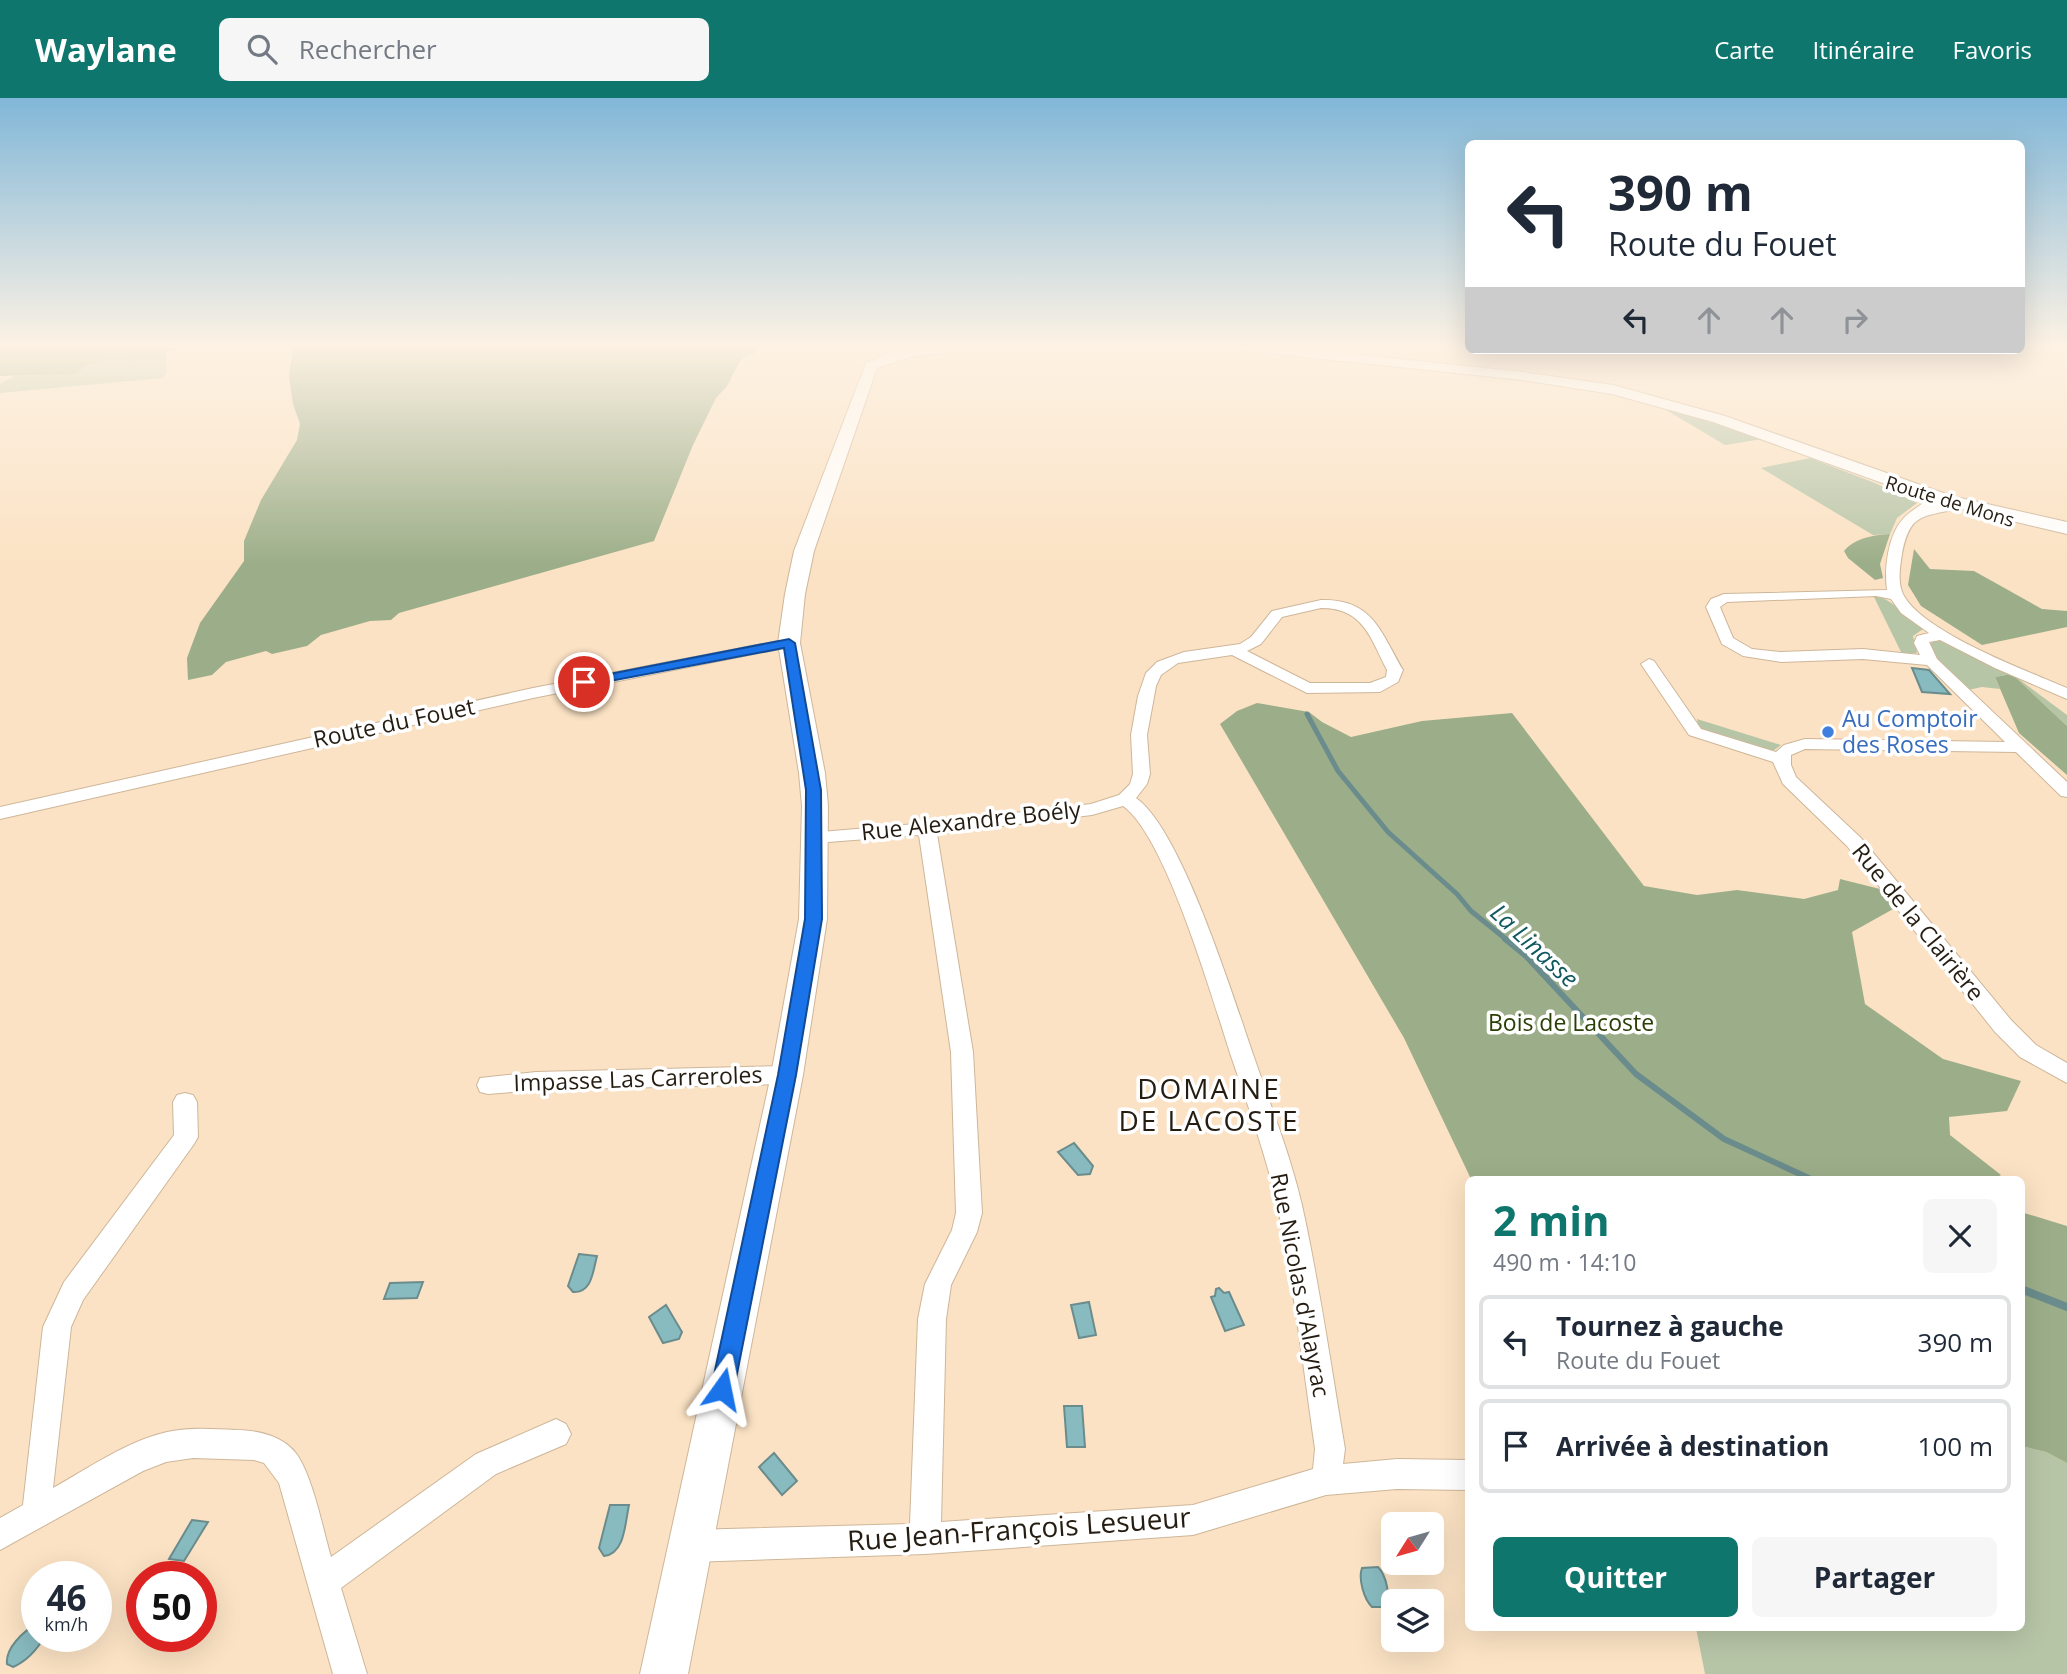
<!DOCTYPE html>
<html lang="fr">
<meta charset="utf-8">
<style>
body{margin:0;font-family:"Open Sans",sans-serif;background:#f6f6f7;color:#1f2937;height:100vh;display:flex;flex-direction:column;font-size:26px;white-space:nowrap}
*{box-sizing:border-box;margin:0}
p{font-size:23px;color:#747a83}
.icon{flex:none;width:38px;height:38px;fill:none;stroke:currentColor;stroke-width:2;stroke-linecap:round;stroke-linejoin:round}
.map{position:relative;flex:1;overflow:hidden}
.sheet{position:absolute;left:1465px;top:1078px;width:560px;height:455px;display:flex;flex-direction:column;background:#fff;border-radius:10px;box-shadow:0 7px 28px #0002}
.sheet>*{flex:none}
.hud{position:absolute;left:1465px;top:42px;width:560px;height:214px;border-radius:10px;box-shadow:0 7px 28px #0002;background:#fff;color:#1f2937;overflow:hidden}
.needle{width:46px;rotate:233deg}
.fabs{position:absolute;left:1381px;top:1414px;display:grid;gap:14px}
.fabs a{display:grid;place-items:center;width:63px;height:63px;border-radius:10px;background:#fff;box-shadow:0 7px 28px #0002;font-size:35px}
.speed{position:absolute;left:21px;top:1463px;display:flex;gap:14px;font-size:35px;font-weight:700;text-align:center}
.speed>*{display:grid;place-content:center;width:91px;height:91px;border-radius:50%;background:#fff;box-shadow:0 7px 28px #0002;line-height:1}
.speed small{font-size:18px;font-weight:400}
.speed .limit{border:10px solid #d22;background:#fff;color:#111}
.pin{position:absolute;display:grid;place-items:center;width:60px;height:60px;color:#fff;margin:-30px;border:4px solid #fff;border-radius:50%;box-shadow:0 2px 7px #0007}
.me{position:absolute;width:77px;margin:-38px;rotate:12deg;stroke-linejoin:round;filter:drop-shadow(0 0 5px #0008)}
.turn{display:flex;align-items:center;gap:24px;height:147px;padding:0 28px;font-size:32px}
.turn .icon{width:91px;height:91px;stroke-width:2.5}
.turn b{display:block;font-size:49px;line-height:60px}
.lanes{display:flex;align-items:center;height:66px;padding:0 28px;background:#0003;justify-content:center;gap:35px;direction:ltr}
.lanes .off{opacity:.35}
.round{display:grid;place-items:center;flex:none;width:74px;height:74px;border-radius:10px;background:#f6f6f7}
.overview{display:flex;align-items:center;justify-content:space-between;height:119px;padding:0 28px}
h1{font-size:42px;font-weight:700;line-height:52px;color:#0f766e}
.action{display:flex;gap:14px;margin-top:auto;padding:14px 28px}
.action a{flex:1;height:80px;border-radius:10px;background:#0f766e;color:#fff;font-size:28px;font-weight:700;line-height:80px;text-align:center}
.action a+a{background:#f6f6f7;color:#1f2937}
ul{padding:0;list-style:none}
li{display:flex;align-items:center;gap:21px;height:94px;margin:0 14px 10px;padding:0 14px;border:4px solid #e0e1e3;border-radius:10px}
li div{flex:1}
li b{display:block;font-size:26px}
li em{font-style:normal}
header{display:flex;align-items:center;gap:42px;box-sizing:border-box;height:98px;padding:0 35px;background:#0f766e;color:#fff}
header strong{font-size:33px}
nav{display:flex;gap:38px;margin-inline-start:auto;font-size:24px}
.search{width:490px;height:63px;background:#f6f6f7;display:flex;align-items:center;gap:18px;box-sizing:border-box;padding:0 24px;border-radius:10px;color:#747a83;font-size:26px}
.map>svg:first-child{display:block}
.green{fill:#b7c5a7}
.forest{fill:#9cae89}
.water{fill:#88bbc0;stroke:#6b8c8c;stroke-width:2}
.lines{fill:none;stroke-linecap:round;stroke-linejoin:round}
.stream-far2{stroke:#6b8c8c;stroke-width:5}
.stream-far1{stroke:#6b8c8c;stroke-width:6}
.stream{stroke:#6b8c8c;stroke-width:8}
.street-casing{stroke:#ceb699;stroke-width:2}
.secondary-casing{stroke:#ceb699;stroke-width:2}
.street{fill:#fff;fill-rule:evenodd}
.secondary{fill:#fff;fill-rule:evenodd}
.route{fill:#1a73e8;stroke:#114b97;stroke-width:2}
.shop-dot{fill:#3f7fe0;stroke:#fff;stroke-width:2.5}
.labels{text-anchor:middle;stroke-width:7;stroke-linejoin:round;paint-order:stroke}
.far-street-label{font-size:19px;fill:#261d12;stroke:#fff}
.shop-label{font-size:23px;fill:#366cbe;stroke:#fff;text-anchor:start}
.street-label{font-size:23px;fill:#261d12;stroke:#fff}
.park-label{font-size:23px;fill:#2a3f05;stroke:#fff}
.water-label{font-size:24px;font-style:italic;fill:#0e585e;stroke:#fff}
.near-neighbourhood-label{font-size:28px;letter-spacing:2px;fill:#261d12;stroke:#fff}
.near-street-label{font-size:28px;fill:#261d12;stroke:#fff}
</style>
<header>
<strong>Waylane</strong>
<div class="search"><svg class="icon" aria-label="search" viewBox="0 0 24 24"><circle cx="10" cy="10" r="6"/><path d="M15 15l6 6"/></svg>Rechercher</div>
<nav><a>Carte</a><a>Itinéraire</a><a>Favoris</a></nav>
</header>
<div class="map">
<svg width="2067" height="1576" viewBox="0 0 2067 1576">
<rect width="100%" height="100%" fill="#fbe2c4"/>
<!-- green -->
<path class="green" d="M119,260L125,263L166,262L167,274L163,280L0,295V286L14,278L75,276L89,266Z
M1656,306L1762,341L1725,347Z
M1810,360L1875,385L1917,405L1897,420L1890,436L1873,437L1761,370Z
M1873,497C1893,501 1906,519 1923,531L1913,538L1917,555L1902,556Z
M1935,542L1944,543L2012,576L2067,617V628L2012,576L1995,579L2000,591L1982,589L1968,592L1929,552L1928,547Z
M1697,621L1781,647L1770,655L1699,633Z
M2021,1348L2046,1354L2067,1365V1576H1705L1696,1530H2021Z"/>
<!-- forest -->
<path class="forest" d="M0,246H202L166,254V262L125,263L119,260L89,266L75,276L0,278Z
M294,246H756L755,255L741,261L727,288L716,300L693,347L654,443L399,515L391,522L370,523L321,537L307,548L272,556L266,553L226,564L212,577L188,582L187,560L200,525L244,463V443L261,402L297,342L300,326L293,306L289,278Z
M1890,436L1880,466L1883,480L1875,482L1848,460L1844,453C1855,440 1873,437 1890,436Z
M1914,451L1930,471L1974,473L2042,511L2067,513V529L1982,547L1921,508L1908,487Z
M2012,576L2067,628V677L2019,635L1995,579Z
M1257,605L1309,614L1322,624L1351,639L1422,623L1512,615L1644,788L1697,797L1737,792L1804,801L1838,792L1840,781L1884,792L1895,810L1852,834L1865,906L1943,961L2021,983L2007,1013L1949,1019L1950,1037L2001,1077L1993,1082L1471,1081L1404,940L1220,626L1237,613Z
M2021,1114L2067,1128V1365L2046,1354L2021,1348Z"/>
<!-- water -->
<path class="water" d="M1912,570L1929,572L1950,596L1922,594Z
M1074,1045L1093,1068L1090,1076L1078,1077L1058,1054Z
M579,1156L597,1158C593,1173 592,1195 573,1194L568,1188Z
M423,1184L417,1200L384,1201L390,1185Z
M1219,1190L1224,1195L1229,1194L1244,1227L1225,1233L1211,1199L1215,1198L1216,1191Z
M1089,1204L1096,1237L1079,1240L1071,1207Z
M666,1207L682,1234L679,1241L663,1245L649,1219Z
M1082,1308L1085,1349H1067L1064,1308Z
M774,1355L797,1383L782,1397L759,1369Z
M610,1407H629C625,1425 625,1456 604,1458L599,1450Z
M192,1422L208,1424L184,1463L169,1461Z
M1378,1469C1386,1477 1391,1498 1386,1509H1372C1364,1501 1358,1481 1362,1470Z
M37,1526V1538H45C38,1550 27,1563 13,1569L7,1566C5,1551 23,1533 37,1526Z"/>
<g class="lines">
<!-- stream-far2 -->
<path class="stream-far2" d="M1307,616L1338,673L1388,734L1457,796L1471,813L1507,842"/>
<!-- stream-far1 -->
<path class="stream-far1" d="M1505,841L1526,858L1636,976L1724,1041L1813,1082"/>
<!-- stream -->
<path class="stream" d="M2021,1191L2067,1209"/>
<defs>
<path id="street" d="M1947,398L1957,405V411C1922,419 1910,415 1902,456C1900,469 1897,486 1904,498C1925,535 2027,573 2067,590V601L1995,570L1940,542L1929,544L1937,561L2067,684V699L2061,698L2016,654L1805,651L1791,657V667L1796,679L1861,740L2011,922L2036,947L2067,965V985L2020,959L1995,934L1847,748L1783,686L1773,664L1689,637L1641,566L1649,561L1654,563L1701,631L1776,654L1784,647L1805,641L2005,644L1927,567L1863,561L1781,564L1743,558L1722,546L1706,509L1711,501L1724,496L1887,492C1884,471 1888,437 1903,421C1910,412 1921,409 1929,399ZM1876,498L1891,501L1901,515L1929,535L1917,538L1914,545L1920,557L1863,551L1781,554L1752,551L1733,540L1720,509L1727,504Z
M1321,502C1373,501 1380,533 1403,572L1398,584L1380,594L1307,595L1232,557L1178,565L1161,577L1156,588L1147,637L1150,676L1147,686L1136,700C1182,732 1234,902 1254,959C1272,1012 1294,1066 1305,1121C1321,1197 1332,1274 1345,1351L1343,1366L1397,1361L1468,1362V1392L1397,1391L1326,1397L1193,1437L925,1456L690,1464L679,1459L674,1448L679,1437L690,1432L910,1426L918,1221L925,1186L952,1132L956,1115L951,954L919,737L815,745L809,743L806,739L809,735L927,725L1091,706L1119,697L1130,686L1133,676L1131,637L1138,598L1146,575L1157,564L1184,554L1240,546L1251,539L1272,513ZM1321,510C1364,510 1370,540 1387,572L1386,579L1370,585H1310L1247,553L1261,546L1282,519ZM1123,708C1166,738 1213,903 1231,958C1249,1011 1269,1065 1280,1120C1295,1197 1304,1274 1315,1351L1313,1371L1193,1407L941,1424L946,1221L951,1187L977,1134L982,1115L973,954L937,736L1092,717Z
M789,541L796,545L794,548L533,600L0,721V709L533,590Z
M787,968L795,971L798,977L795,983L787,986L536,992L488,996L480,994L477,987L480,980L536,974Z
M185,995L193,997L197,1004L198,1039L194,1046L83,1202L71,1229L53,1390C89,1370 127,1343 167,1334C190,1329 213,1331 236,1332C258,1332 285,1338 298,1358C314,1384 322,1428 331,1459L476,1356L556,1321L566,1326L571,1336L566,1346L496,1376L341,1490L367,1576H333L279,1385L264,1365L254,1362L193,1360L166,1364L143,1373L0,1452V1420L23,1407L43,1229L64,1184L174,1037L173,1004L177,997Z"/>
<path id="secondary" d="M944,246H1006L999,250L913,258L877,270L814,453L805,496L800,545L825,675L828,708L827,821L803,977L688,1576H640L771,977L799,821L802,708L799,675L778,545L785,496L794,453L866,265L895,253Z
M1210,246H1256L1523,274L1613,287L1725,318L1952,398L2067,424V436L1941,406L1713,324L1612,296L1523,282L1217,250Z"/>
</defs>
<!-- street casing -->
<use href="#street" class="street-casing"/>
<!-- secondary casing -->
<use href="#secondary" class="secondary-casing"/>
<!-- street -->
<use href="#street" class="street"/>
<!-- secondary -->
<use href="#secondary" class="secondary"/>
</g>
<!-- sky -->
<linearGradient id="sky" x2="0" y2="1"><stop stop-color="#81b7d8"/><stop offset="0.53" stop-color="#fdf2e4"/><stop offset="1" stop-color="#fdf2e4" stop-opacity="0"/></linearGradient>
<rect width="2067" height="466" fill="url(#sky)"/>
<!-- route -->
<path class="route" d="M789,541L795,545L821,692L822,821L796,977L734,1291L731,1299L722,1303L714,1299L711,1291L778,977L805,821L806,692L784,550L584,588L578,584L584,581Z"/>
<!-- markers -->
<circle class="shop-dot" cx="1828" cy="634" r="7"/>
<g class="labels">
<!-- far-street labels -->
<g class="far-street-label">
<text transform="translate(1950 403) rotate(17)" y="7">Route de Mons</text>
</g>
<!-- shop labels -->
<g class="shop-label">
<text x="1842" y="629">Au Comptoir<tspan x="1842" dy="26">des Roses</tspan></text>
</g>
<!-- street labels -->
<g class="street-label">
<text transform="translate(394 625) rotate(-12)" y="8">Route du Fouet</text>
<text transform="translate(971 723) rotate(-6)" y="8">Rue Alexandre Boély</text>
<text transform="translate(1918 824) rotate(51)" y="8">Rue de la Clairière</text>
<text transform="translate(638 981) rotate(-2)" y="8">Impasse Las Carreroles</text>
<text transform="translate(1300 1187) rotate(79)" y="8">Rue Nicolas d'Alayrac</text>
</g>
<!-- park labels -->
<g class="park-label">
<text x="1571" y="933">Bois de Lacoste</text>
</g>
<!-- water labels -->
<g class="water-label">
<text transform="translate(1534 848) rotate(43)" y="8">La Linasse</text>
</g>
<!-- near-neighbourhood labels -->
<g class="near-neighbourhood-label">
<text x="1209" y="1001">DOMAINE<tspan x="1209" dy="32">DE LACOSTE</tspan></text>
</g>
<!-- near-street labels -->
<g class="near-street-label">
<text transform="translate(1019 1431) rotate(-4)" y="10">Rue Jean-François Lesueur</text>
</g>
</g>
</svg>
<div class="fabs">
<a><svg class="needle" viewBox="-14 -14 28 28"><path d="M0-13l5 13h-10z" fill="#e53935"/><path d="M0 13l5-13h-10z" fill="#747a83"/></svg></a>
<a><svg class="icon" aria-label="layers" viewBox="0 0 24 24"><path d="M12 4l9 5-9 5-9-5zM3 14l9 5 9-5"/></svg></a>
</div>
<div class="speed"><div>46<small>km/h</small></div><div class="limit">50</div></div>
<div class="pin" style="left:584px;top:584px;background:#d93025"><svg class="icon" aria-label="arrive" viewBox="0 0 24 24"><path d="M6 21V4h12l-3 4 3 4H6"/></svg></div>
<svg class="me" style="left:722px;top:1291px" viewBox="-20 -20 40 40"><path d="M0-17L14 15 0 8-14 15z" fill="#1a73e8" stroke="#fff" stroke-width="4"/></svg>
<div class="hud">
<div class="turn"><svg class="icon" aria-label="left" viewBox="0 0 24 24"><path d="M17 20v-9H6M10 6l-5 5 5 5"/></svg><div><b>390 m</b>Route du Fouet</div></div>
<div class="lanes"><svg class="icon" aria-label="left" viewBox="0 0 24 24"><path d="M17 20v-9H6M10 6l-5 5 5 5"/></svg><svg class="icon off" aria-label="ahead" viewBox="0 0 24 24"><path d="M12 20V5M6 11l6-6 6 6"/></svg><svg class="icon off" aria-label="ahead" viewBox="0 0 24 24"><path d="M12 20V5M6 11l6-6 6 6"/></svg><svg class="icon off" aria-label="right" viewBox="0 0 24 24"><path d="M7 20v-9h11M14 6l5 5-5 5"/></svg></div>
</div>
<section class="sheet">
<div class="overview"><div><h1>2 min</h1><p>490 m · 14:10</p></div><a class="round"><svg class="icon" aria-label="close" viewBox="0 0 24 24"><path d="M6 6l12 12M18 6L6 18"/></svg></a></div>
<ul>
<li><svg class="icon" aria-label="left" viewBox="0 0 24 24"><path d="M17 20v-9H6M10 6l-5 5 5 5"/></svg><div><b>Tournez à gauche</b><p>Route du Fouet</p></div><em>390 m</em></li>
<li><svg class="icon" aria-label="arrive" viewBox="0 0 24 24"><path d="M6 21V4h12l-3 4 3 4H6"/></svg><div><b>Arrivée à destination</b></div><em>100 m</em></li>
</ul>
<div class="action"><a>Quitter</a><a>Partager</a></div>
</section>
</div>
